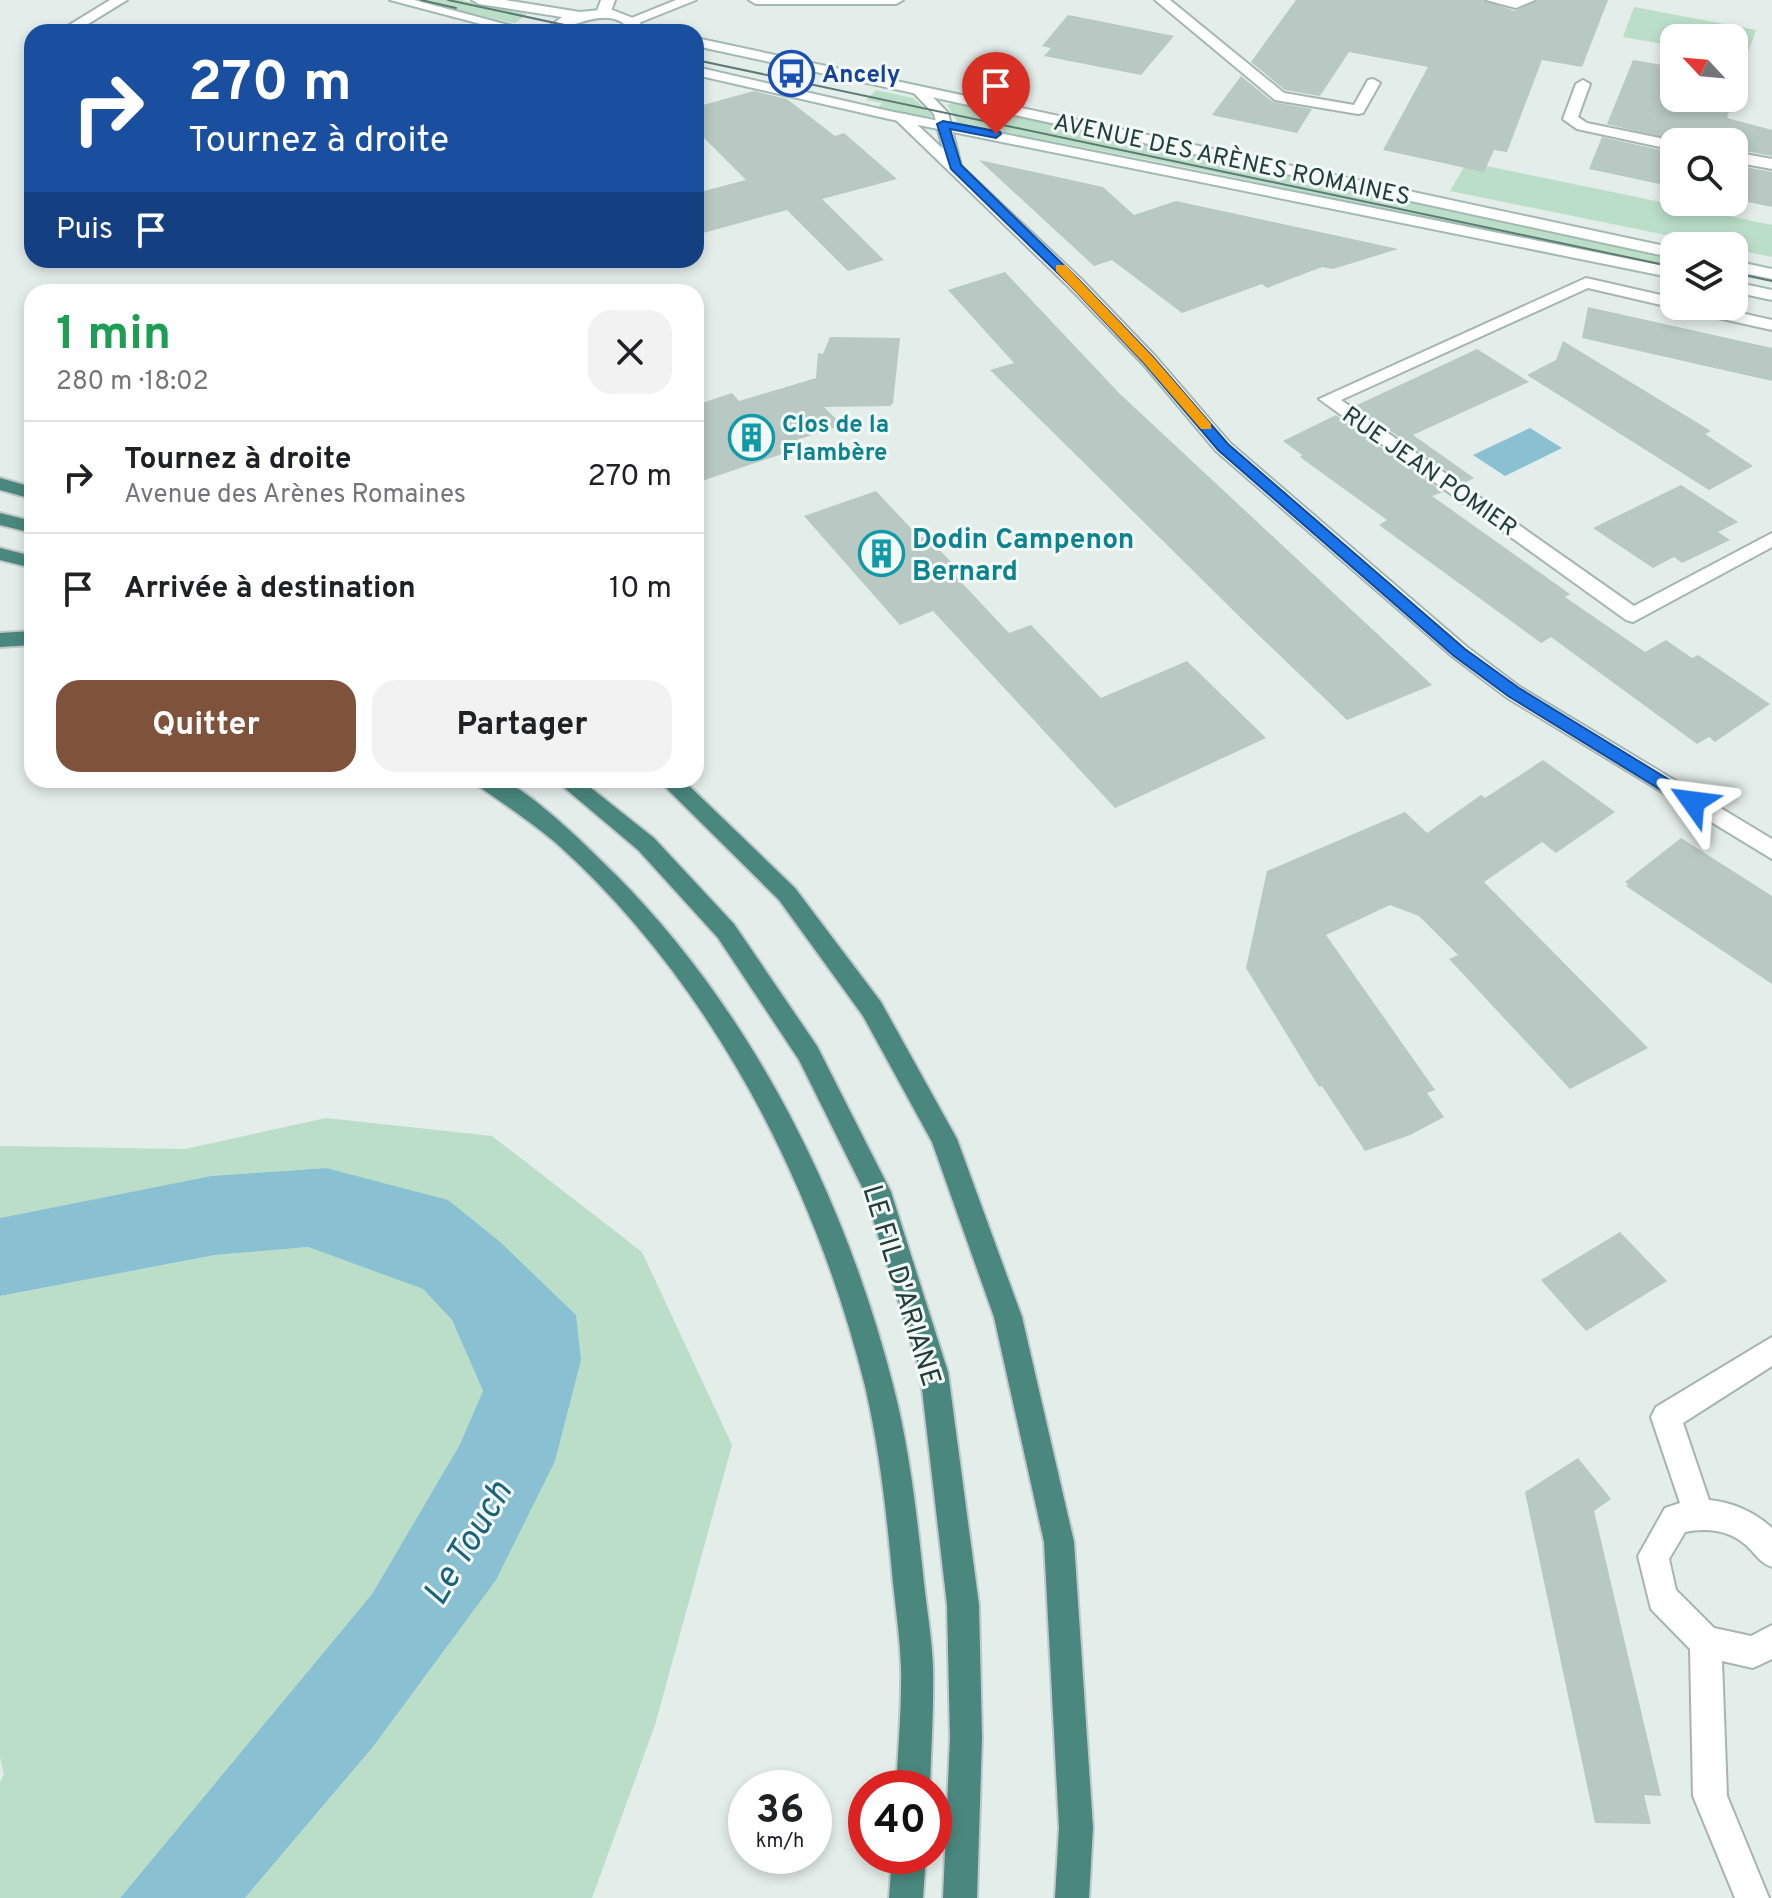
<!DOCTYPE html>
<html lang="fr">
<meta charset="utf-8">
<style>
body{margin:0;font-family:Overpass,sans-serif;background:#f2f2f2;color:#202124;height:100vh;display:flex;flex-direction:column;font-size:30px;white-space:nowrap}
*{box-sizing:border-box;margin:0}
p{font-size:26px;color:#757577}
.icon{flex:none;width:44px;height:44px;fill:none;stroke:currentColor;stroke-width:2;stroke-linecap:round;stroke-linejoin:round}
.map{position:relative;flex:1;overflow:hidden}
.details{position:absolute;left:24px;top:284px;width:680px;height:504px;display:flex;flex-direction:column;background:#fff;border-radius:24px;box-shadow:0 4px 12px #0003}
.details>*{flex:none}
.top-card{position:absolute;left:24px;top:24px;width:680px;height:244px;border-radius:24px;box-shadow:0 4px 12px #0003;background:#1a4fa0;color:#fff;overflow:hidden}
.needle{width:52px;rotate:296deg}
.controls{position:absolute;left:1660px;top:24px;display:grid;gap:16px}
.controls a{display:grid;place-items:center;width:88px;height:88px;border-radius:16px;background:#fff;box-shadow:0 4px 12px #0003;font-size:40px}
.speed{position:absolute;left:728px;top:1770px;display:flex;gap:16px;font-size:40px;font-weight:700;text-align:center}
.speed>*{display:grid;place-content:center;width:104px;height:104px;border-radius:50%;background:#fff;box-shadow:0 4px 12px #0003;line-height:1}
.speed small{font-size:20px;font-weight:400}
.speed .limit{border:12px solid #d22;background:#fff;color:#111}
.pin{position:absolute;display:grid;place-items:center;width:68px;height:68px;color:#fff;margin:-82px -34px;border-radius:50% 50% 50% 0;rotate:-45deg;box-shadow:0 0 8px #0007}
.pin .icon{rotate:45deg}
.me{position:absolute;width:88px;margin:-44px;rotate:301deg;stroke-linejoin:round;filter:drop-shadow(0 0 6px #0008)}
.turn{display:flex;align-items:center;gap:28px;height:168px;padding:0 32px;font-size:36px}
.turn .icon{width:104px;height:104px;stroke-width:2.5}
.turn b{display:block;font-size:56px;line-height:68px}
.then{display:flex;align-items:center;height:76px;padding:0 32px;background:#0003;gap:16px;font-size:30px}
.round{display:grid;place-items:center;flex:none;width:84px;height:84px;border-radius:24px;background:#f2f2f2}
.head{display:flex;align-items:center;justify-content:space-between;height:136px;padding:0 32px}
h1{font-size:48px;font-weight:700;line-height:60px;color:#1e9e55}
.action{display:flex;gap:16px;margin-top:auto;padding:16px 32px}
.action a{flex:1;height:92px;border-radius:24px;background:#7f523c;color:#fff;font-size:32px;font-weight:700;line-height:92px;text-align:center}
.action a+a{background:#f2f2f2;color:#202124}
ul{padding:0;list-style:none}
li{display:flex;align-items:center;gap:24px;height:112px;padding:0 32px;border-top:2px solid #e0e0e0}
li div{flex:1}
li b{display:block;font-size:30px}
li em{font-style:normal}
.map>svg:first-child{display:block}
.green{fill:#bbdec8}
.water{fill:#8ac1d2}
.building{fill:#b8c8c2}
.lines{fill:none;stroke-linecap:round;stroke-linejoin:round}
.minor-casing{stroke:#a5b5b1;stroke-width:4}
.tertiary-casing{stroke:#a5b5b1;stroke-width:4}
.secondary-casing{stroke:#a1b9b2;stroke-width:4}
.trunk-casing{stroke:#c1c9c8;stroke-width:4}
.minor{fill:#fff;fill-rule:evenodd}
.tertiary{fill:#fff;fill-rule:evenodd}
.secondary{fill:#fff;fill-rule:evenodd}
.trunk{fill:#4a877e;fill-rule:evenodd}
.tram{stroke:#5d7a74;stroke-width:2}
.route{fill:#1a73e8;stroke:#114b97;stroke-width:2}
.slow{fill:#f59e0b}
.labels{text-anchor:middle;stroke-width:6;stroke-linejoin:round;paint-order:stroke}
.far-transit-label{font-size:24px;font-weight:bold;fill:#164399;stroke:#f3f9f7;text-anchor:start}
.far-street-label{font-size:24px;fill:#223e39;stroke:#f3f9f7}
.far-culture-label{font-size:24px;font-weight:bold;fill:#0d838f;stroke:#f3f9f7;text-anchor:start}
.culture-label{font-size:28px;font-weight:bold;fill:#0d838f;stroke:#f3f9f7;text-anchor:start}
.street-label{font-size:28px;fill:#223e39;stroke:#f3f9f7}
.near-water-label{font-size:36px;font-style:italic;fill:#1b637b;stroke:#f3f9f7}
</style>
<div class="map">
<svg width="1772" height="1898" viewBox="0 0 1772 1898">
<rect width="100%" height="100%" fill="#e3ede9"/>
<!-- green -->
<path class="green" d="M408,0H461L527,14L515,23Z
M1634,7L1756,30L1745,60L1734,58V38H1674V46L1623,37Z
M876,90L913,98L933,116L928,118L878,108L882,103L866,100Z
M952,103L1674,256V270L1180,166L958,123L947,105Z
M1467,162L1772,225V257L1734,249V246H1720L1450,191Z
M326,1118L492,1136L642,1252L732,1445L655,1725L592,1898H245L372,1748L581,1360L326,1168L211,1176L0,1218V1146L185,1149Z
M308,1247L423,1289L452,1320L483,1391L459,1446L372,1594L120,1898H0V1782L4,1774L0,1758V1296L215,1255Z"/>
<!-- water -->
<path class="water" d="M1530,428L1562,448L1505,476L1473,455Z
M326,1168L448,1200L499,1241L576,1315L581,1360L555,1461L496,1580L372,1748L245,1898H120L372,1594L459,1446L483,1391L452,1320L423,1289L308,1247L215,1255L0,1296V1218L211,1176Z"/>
<!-- building -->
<path class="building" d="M1296,0H1483L1515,11L1538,0H1608L1582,67L1542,60L1507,152L1494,150L1484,172L1383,150L1428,67L1349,52L1320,96L1285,90L1251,62Z
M1068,15L1094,20L1174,36L1141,75L1044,56L1051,48L1042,46Z
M1633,60L1674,67V98H1733L1727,118L1772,130V156L1734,149V142H1682L1607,124Z
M1241,76L1273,102L1312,109L1297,133L1212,115Z
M754,91L787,99L835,136L844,133L897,179L822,199L884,260L848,271L787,210L696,235V193L746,180L696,130V107Z
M1602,137L1674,153V187L1589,169Z
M979,160L1103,187L1134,215L1176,201L1398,249L1333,269L1322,267L1267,288L1262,284L1182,313L1112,260L1094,266Z
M1734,165L1772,172V207L1734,199Z
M1005,272L1119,393L1432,685L1347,720L1248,625L990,370L1014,363L948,290Z
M1588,307L1772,348V381L1582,338Z
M830,337L900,338L893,403L890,406L824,407L842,425L779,446L785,453L696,483V405L732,393L739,401L816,378L818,353L823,354Z
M1563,341L1711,431L1705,434L1753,466L1709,490L1527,375L1556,360Z
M1477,349L1529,382L1413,435L1474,478L1464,483L1355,406Z
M1336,415L1443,492L1432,496L1570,594L1565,597L1645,652L1666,640L1692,658L1698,655L1770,704L1715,742L1709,737L1697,744L1551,637L1541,643L1379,525L1387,520L1300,457L1302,455L1283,441Z
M1681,485L1738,522L1718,532L1730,540L1682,563L1674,557L1653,568L1593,528Z
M876,491L920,538L926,536L953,564L947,567L1009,633L1031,625L1101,698L1187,661L1266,738L1115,808L933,611L900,625L804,516Z
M1543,760L1615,812L1556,853L1542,842L1484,882L1648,1048L1570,1089L1449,959L1458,955L1419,916L1390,905L1326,935L1435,1090L1427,1093L1444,1117L1410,1135L1365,1151L1322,1086L1319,1087L1246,968L1267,871L1405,812L1427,833L1481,795L1485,798Z
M1681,838L1772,896V984L1626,886L1628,884L1625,882Z
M1620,1232L1667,1281L1586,1331L1541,1280Z
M1578,1458L1611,1499L1594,1511L1661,1796L1644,1795L1651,1824L1595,1823L1525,1492Z"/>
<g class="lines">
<defs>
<path id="minor" d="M110,0H127L75,32H58Z
M601,0H615L610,14L603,18L596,14Z
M1155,0H1170L1284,93L1354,105L1368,80L1373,79L1380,83L1363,113L1358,114L1275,100Z
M1486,0H1535L1516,8Z
M32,47V56L26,55V49Z
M1583,80L1590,84L1578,117L1587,123L1679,142H1674V150L1577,129L1563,119L1576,84Z
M1734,152L1772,159V169L1734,162Z
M1586,278L1674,298V306H1710L1772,320V330L1682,310L1680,307L1674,308L1588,288L1341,400L1634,606L1772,533V547L1633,622L1626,620L1319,399Z
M1772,1337V1366L1683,1423L1709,1500C1732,1502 1755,1512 1772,1528V1567C1762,1563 1759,1559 1752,1551C1734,1531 1711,1527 1685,1532L1669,1559L1676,1590L1714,1628L1751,1636L1772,1625V1659L1753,1668L1722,1661L1727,1796L1769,1898H1735L1693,1796L1690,1649L1651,1609L1638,1556L1665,1508L1680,1503L1651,1417L1656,1407Z"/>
<path id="tertiary" d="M676,0H696L636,24L624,21Z
M749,0H903L896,4H756Z
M920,88L925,89L948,113L961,166L1081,279L1155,356L1230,443L1467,647L1520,687L1772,839V859L1506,697L1453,657L1216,451L1143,364L1069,287L896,120V114H906L943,149L934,114L913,92Z"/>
<path id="secondary" d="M390,0H414L535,32H511Z
M472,0H505L580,12L610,9L638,20L646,32H632C609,0 570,32 542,32L562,17L479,4Z
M696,38L1674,248V258L696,46Z
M696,67L889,111L1674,268V278L889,119L696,75Z
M1734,261L1772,269V279L1734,271Z
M1734,282L1772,290V300L1734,292Z"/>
<path id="trunk" d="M0,478L32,487V499L0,490Z
M0,513L32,521V533L0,525Z
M0,548L32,556V568L0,560Z
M32,631V645L0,647V633Z
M475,780C483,780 492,779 499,780C525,784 595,854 616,875C753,1013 845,1198 893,1385C910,1450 917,1517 924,1583C927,1611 932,1639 933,1667C934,1707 931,1748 930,1788H896C898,1748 902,1708 901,1667C900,1639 896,1611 893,1583C887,1517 880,1451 865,1386C815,1185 712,983 556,843C531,822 504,804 478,786Z
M555,780H581L654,838L734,924L817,1046L891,1192L948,1372L979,1605L982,1738L977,1898H943L950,1738L947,1605L920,1372L865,1193L799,1060L718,938L638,850Z
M658,780H683L795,888L881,1002L957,1139L1022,1317L1074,1542L1093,1828L1089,1898H1055L1059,1828L1044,1542L994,1317L932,1142L863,1016L779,900Z
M892,1856H926L923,1898H889Z"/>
</defs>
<!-- minor casing -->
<use href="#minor" class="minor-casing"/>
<!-- tertiary casing -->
<use href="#tertiary" class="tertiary-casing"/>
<!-- secondary casing -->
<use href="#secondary" class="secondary-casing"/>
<!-- trunk casing -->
<use href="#trunk" class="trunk-casing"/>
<!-- minor -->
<use href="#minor" class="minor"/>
<!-- tertiary -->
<use href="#tertiary" class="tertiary"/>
<!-- secondary -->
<use href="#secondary" class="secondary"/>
<!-- trunk -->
<use href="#trunk" class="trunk"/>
<!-- tram -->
<path class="tram" d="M421,0L456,8
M448,0L597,32
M696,60L1674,267
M1734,273L1772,281"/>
</g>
<!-- route -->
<path class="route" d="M943,121L1000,132L1001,134L996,138L950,129L961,165L1079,280L1153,357L1228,444L1465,649L1519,688L1699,798L1702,802L1699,806H1687L1508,696L1454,656L1218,450L1144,363L1070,285L951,169L937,124Z"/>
<!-- slow -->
<path class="slow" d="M1056,265H1065L1153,357L1211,424V429H1201L1144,363L1056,271Z"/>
<!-- icons -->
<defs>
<symbol id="bus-ring" viewBox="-11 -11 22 22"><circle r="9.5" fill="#f3f9f7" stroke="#1a4fb4" stroke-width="1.5"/><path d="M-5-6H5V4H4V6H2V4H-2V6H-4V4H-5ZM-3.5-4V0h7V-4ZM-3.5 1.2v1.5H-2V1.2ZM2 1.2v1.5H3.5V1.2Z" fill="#1a4fb4"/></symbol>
<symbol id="building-ring" viewBox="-11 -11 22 22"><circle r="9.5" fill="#f3f9f7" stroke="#0f9aa8" stroke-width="1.5"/><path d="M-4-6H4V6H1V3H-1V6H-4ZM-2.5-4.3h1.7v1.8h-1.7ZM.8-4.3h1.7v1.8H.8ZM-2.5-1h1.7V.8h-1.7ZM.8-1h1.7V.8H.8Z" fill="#0f9aa8"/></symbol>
</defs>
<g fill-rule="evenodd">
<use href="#bus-ring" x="766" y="48" width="51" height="51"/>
<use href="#building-ring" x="726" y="412" width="51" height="51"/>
<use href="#building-ring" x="856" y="528" width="51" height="51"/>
</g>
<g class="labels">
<!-- far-transit labels -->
<g class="far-transit-label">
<text x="822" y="82">Ancely</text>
</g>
<!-- far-street labels -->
<g class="far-street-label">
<text transform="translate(1232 159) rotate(12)" y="8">AVENUE DES ARÈNES ROMAINES</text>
<text transform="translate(1430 471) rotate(35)" y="8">RUE JEAN POMIER</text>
</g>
<!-- far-culture labels -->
<g class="far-culture-label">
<text x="782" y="432">Clos de la<tspan x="782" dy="28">Flambère</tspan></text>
</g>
<!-- culture labels -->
<g class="culture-label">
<text x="912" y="548">Dodin Campenon<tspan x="912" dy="32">Bernard</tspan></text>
</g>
<!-- street labels -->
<g class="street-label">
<text transform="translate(903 1285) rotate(73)" y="10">LE FIL D'ARIANE</text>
</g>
<!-- near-water labels -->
<g class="near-water-label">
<text transform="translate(466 1542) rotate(-59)" y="13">Le Touch</text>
</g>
</g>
</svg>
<div class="controls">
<a><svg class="needle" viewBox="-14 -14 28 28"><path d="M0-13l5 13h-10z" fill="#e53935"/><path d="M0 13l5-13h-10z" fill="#757577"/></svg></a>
<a><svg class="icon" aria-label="search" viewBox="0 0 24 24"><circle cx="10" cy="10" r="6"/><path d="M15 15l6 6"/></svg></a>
<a><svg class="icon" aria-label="layers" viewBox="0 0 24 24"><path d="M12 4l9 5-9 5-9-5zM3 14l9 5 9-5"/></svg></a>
</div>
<div class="speed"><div>36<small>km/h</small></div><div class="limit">40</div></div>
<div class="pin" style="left:996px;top:134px;background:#d93025"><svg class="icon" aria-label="arrive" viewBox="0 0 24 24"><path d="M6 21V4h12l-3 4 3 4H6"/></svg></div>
<svg class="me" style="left:1693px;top:802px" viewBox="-20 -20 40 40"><path d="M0-17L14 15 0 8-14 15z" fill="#1a73e8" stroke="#fff" stroke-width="4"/></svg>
<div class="top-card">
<div class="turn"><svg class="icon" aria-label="right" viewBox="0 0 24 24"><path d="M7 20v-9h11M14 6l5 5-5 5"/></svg><div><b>270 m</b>Tournez à droite</div></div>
<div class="then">Puis<svg class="icon" aria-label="arrive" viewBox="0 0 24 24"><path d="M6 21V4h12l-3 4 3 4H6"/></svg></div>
</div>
<section class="details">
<div class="head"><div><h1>1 min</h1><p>280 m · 18:02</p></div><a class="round"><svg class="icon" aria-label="close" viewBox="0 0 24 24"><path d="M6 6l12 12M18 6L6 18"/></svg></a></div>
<ul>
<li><svg class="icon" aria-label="right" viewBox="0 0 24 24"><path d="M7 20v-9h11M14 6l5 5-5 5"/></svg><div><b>Tournez à droite</b><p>Avenue des Arènes Romaines</p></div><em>270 m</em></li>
<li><svg class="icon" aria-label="arrive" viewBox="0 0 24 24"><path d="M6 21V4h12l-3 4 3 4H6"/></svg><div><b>Arrivée à destination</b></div><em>10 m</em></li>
</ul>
<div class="action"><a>Quitter</a><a>Partager</a></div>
</section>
</div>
